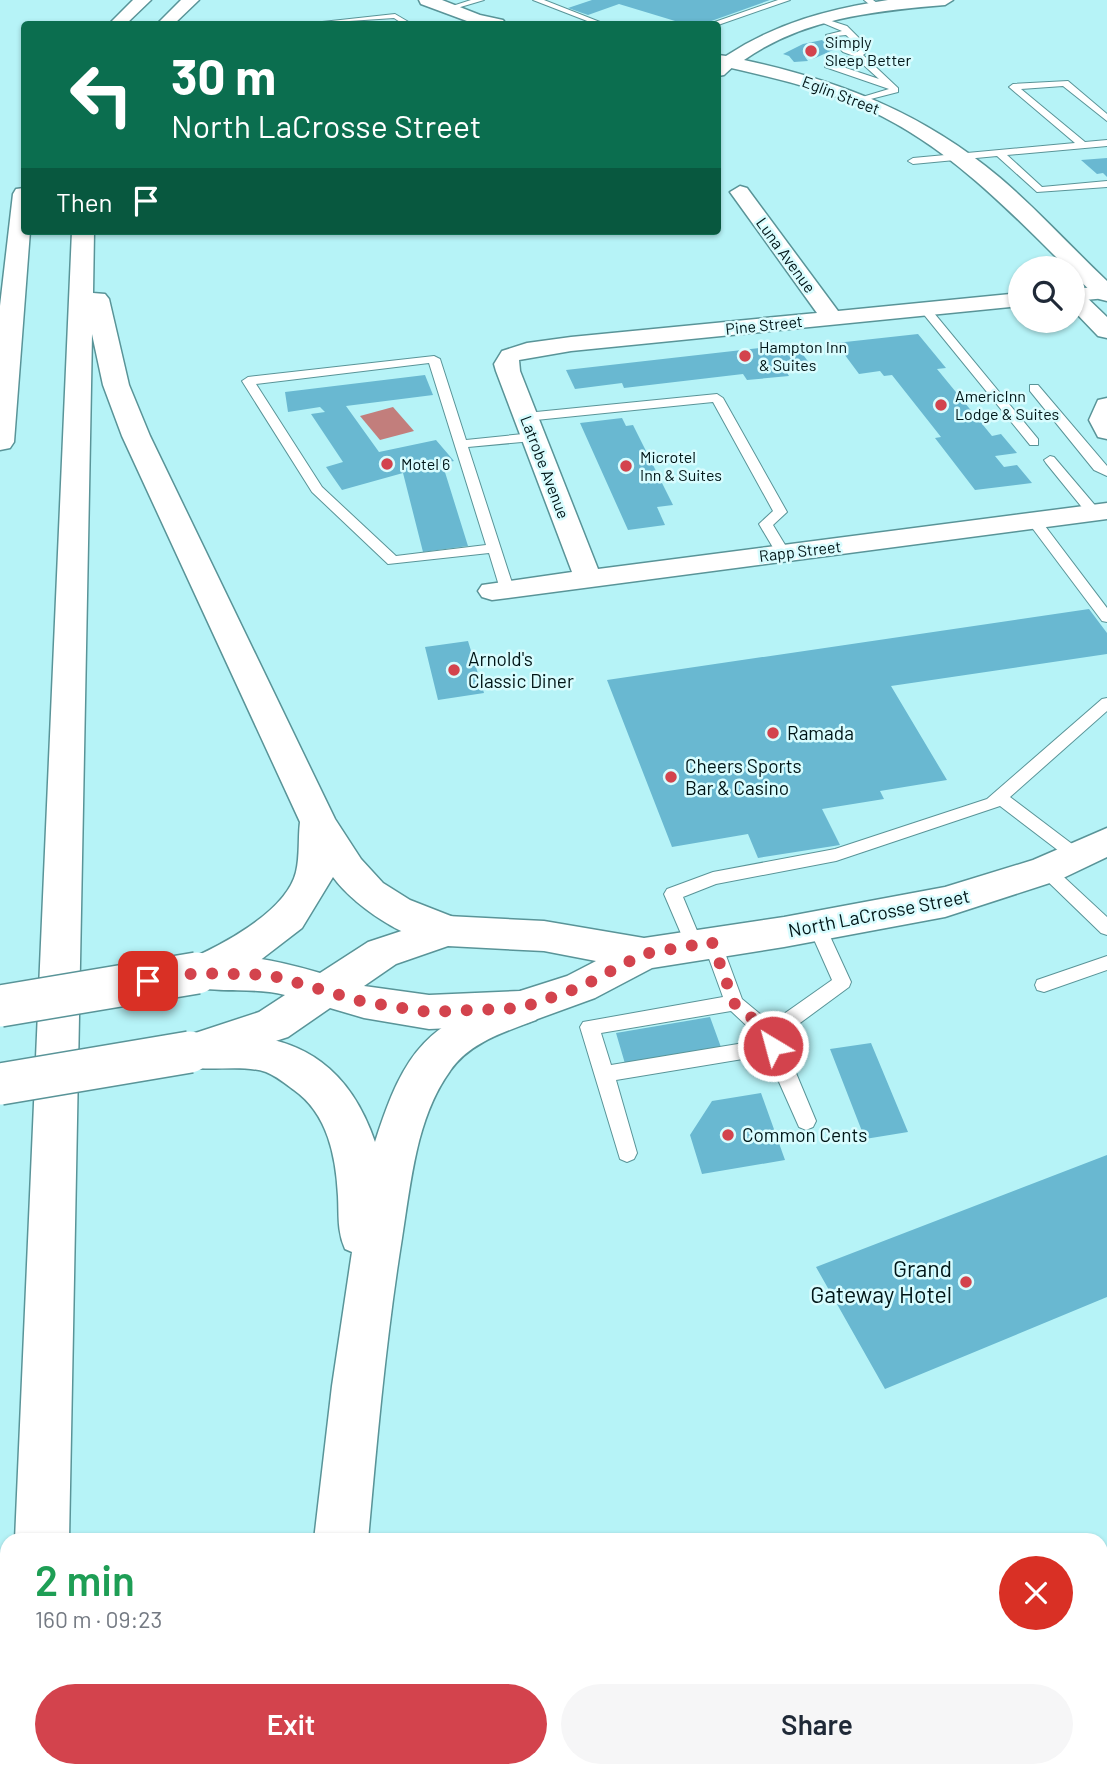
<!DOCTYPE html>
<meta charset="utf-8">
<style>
body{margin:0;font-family:Barlow,sans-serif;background:#f6f6f7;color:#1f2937;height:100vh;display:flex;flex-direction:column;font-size:26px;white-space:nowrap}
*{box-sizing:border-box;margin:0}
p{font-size:23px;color:#747a83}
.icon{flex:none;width:38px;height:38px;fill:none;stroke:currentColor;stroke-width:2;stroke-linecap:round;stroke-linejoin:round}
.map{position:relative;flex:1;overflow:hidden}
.side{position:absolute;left:0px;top:1533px;width:1108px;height:245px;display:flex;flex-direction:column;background:#fff;border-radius:21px 21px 0 0;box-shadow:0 2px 5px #0004}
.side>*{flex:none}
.guide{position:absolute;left:21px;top:21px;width:700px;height:214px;border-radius:7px;box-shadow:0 2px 5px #0004;background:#0b6e4f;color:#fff;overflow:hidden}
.fabs{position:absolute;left:1008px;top:256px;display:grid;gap:14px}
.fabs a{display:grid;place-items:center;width:77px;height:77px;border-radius:50%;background:#fff;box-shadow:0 2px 5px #0004;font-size:35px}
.pin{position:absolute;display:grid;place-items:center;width:60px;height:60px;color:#fff;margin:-30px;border-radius:14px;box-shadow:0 4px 10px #0006}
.me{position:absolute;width:77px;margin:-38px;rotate:323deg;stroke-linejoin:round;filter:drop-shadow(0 0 5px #0008)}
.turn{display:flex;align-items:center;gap:24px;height:147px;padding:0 35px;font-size:32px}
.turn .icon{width:91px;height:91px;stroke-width:2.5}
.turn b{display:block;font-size:49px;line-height:60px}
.then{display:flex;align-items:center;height:66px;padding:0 35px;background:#0003;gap:14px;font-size:26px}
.round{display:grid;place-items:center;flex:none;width:74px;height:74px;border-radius:37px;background:#f6f6f7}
.headline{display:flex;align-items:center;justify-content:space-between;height:119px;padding:0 35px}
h1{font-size:42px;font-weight:600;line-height:52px;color:#1e9e55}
.action{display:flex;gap:14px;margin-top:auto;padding:14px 35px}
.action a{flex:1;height:80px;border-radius:42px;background:#d3434d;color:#fff;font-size:28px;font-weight:600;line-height:80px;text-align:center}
.action a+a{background:#f6f6f7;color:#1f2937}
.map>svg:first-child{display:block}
.water{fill:#c27e7c}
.building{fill:#69b8d1}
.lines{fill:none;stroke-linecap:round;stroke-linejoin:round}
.service-casing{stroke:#599498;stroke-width:2}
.minor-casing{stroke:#599498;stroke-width:3}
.tertiary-casing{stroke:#599498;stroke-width:3}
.secondary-casing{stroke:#599498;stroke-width:3}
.motorway-casing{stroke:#599498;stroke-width:3}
.service{fill:#fff;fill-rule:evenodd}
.minor{fill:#fff;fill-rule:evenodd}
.tertiary{fill:#fff;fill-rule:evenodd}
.secondary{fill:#fff;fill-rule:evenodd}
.motorway{fill:#fff;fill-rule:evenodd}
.secondary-bridge-casing{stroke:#599498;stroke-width:44;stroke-linecap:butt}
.secondary-bridge{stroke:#fff;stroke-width:41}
.route{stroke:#d3434d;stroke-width:12;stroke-dasharray:0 21.6}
.poi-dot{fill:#d3434d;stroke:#d8fcfe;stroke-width:2.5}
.labels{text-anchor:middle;stroke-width:5;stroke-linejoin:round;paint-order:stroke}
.far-poi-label{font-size:16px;fill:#001517;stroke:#d8fcfe;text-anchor:start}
.far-street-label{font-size:16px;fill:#001517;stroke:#d8fcfe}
.poi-label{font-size:19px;fill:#001517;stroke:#d8fcfe;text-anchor:start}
.street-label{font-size:19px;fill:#001517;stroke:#d8fcfe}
.near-poi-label{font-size:23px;fill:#001517;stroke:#d8fcfe;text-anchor:end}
</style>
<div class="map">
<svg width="1107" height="1778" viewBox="0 0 1107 1778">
<rect width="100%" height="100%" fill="#b6f3f7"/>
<!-- water -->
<path class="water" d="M393,407L414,431L380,440L360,416Z"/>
<!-- building -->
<path class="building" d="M592,0H770L703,24H685L619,4L588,15L568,8Z
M822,40L833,50L813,59L805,57L808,61L794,62L789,56L783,54L803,44Z
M1107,158V177L1103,173L1097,174L1081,160Z
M918,334L946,368L937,369L992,436L1001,434L1017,453L995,456L1004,467L1017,465L1032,483L975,490L935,438L941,437L892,375L884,376L880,371L859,374L836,343Z
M795,344L813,368L786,371L789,376L747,380L743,374L624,388L622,383L575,389L566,370Z
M425,375L433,395L346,406L379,452L436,440L454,461L429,466L431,471L444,469L468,546L423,552L403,473L342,490L326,467L343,462L311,414L325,412L320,407L288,412L285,392Z
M622,418L626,426L633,425L673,505L657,507L665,525L628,530L580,423Z
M1089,609L1107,633V654L891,686L947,780L880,791L884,799L822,809L840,845L758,858L748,834L672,847L607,680Z
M468,641L484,693L438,700L425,647Z
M710,1017L722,1050L626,1067L616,1033Z
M871,1043L908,1132L865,1139L830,1049Z
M761,1093L785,1160L702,1174L690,1135L712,1101Z
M1107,1155V1297L885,1389L816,1267Z"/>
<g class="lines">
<defs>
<path id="service" d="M471,0H484L447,11L443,9Z
M533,0H544L605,24H595Z
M778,0H790L718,25L709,24Z
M864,0H873L881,6L874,8Z
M395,14L412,24H403L394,18L304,24Z
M816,16L847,26L868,47L869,50L863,55L898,88V92L859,102V98L889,89L825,67V63L854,56L843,52L826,35L842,31L816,20ZM846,35L860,48L861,49L857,52L849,48L836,36ZM858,60L879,79L837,65Z
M1068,81L1107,114V121L1063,86L1021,89L1085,142L1107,140V146L1007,155L1042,187L1107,181V187L1037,192L997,156L913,164L908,161L913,158L1075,143L1009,87L1013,84Z
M921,307H929L1038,439V445H1030L921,311Z
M434,356L440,359L466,440L533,433L539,437L533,441L468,447L514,589L512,592L507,593L500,589L489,553L388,564L312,492L242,381L248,377ZM429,363L486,545L396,556L322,487L256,384Z
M1030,385H1038L1107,466V476L1094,470L1030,391Z
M717,394L723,398L787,512L773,525L790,553L788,556H778L759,524L773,511L713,402L526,421L520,417L526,413Z
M1050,456L1054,457L1099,510V516H1089L1046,463L1044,460Z
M1034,517L1039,518L1107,608V622L1102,621L1027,521Z
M1107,698V711L1010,797L1084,853L1087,857L1084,861H1072L1000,806L836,861L716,884L683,897L703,945L700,950H688L664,894L667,889L713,872L835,849L987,799L1102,699Z
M1046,864L1052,866L1107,917V935L1101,933L1040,874L1037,870L1040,866Z
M817,919L823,921L851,982L849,987L781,1037L816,1121L813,1127L806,1130L799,1127L767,1055L616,1080L637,1153L634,1159L627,1162L620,1159L580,1027L583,1022L723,997L703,942L706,937H718L721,942L742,999L771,1023L832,980L808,926L811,921ZM731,1011L762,1040L611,1065L601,1033Z
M1107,956V970L1044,992L1037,990L1035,985L1037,980Z"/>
<path id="minor" d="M730,57L738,62L724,75L718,76V63Z
M740,186L747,188L838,311L1020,293V306L571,351L519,360L520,371L598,569L1107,503V519L492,600L482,597L478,591L482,585L572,572L496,371L494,364L502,351L527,343L571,337L817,313L730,192Z
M1107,286V298L1073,301V289Z
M1107,398V439L1098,437L1089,420L1098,400Z"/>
<path id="tertiary" d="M419,0H442L480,15L503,20L506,24H475L421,4Z
M888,0H953L945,5C874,11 804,18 744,60C840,81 923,113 999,177C1037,209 1071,247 1107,281V301L1099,299L1073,274V268H1067C1008,209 948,147 871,111C822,88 770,77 718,65V55L726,56C776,23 829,9 888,0Z
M1073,290L1081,292L1107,317V338L1098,336L1073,310Z"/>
<path id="secondary" d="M1107,828V857L1059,880L945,917L784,947L652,968L595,998L521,1025L429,1029L364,1018L330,1008L288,1037L192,1068L177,1063L171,1051L177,1039L259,1012L285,995C252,986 216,995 183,984L177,973L183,962C225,948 279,961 320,973L368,942L447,916L544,921L644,938L784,917L945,887L1033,860ZM448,946L544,951L596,961L567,976L520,991L429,995L364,986L396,964Z"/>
<path id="motorway" d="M133,0H151L126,24H109Z
M181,0H199L174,24H157Z
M24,188V231H30L14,442L10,448L0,450V306L13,194L16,189Z
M72,231H94L93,293L105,294L109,299L129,385L150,436L335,819L361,859L383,883L410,900L461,920L467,931L461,942C423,954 355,908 333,877L302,928L250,968L197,989L183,984L177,973L183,962C218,947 286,913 296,872C300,856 298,838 300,822L122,436L103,385L92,334L69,1540H15Z
M521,991L536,996L542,1008L536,1020C505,1032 470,1042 450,1071C416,1118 411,1182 402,1238C386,1338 377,1439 368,1540H314L332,1386L352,1252L345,1249C337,1231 339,1215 338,1196C336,1157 328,1114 294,1090C286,1084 276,1076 266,1072C237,1063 205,1074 175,1064L169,1052L175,1040C193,1034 210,1035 229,1035C304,1035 351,1071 375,1142C405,1048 427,1023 521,991Z
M7,1766V1771H65V1778H5Z
M287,1771H347L346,1778H286Z"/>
</defs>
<!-- service casing -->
<use href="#service" class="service-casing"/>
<!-- minor casing -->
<use href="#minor" class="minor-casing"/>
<!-- tertiary casing -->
<use href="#tertiary" class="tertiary-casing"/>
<!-- secondary casing -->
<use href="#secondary" class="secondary-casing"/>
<!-- motorway casing -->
<use href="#motorway" class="motorway-casing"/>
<!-- service -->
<use href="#service" class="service"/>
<!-- minor -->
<use href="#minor" class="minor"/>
<!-- tertiary -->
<use href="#tertiary" class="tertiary"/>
<!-- secondary -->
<use href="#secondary" class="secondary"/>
<!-- motorway -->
<use href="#motorway" class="motorway"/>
<defs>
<path id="secondary-bridge" d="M0,1006L197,973
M0,1084L190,1052"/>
</defs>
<!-- secondary-bridge casing -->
<use href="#secondary-bridge" class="secondary-bridge-casing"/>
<!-- secondary-bridge -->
<use href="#secondary-bridge" class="secondary-bridge"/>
</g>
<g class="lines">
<!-- route -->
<path class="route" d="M148,981L197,973L270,975L364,1002L429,1012L521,1008L581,987L643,954L712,942L734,1003L771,1034L773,1046"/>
</g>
<!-- markers -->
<g class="poi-dot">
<circle cx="811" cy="51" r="7"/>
<circle cx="745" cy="356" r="7"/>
<circle cx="941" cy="405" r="7"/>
<circle cx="387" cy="464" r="7"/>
<circle cx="626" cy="466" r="7"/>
<circle cx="454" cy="670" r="7"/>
<circle cx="773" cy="733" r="7"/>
<circle cx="671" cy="777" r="7"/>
<circle cx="728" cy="1135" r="7"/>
<circle cx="966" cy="1282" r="7"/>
</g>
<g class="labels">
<!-- far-poi labels -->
<g class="far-poi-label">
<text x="825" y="48">Simply<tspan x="825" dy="18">Sleep Better</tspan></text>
<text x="759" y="353">Hampton Inn<tspan x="759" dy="18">&amp; Suites</tspan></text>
<text x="955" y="402">AmericInn<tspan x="955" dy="18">Lodge &amp; Suites</tspan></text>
<text x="640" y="463">Microtel<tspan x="640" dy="18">Inn &amp; Suites</tspan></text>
<text x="401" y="470">Motel 6</text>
</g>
<!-- far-street labels -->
<g class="far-street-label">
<text transform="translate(841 95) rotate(21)" y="6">Eglin Street</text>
<text transform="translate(786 255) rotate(54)" y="6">Luna Avenue</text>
<text transform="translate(764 325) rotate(-6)" y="6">Pine Street</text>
<text transform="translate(545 467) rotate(69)" y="6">Latrobe Avenue</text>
<text transform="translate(800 551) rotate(-7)" y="6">Rapp Street</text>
</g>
<!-- poi labels -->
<g class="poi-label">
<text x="468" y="666">Arnold's<tspan x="468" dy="22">Classic Diner</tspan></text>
<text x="787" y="740">Ramada</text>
<text x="685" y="773">Cheers Sports<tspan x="685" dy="22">Bar &amp; Casino</tspan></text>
<text x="742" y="1142">Common Cents</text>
</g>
<!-- street labels -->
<g class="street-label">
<text transform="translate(879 913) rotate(-11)" y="7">North LaCrosse Street</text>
</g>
<!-- near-poi labels -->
<g class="near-poi-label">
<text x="952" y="1277">Grand<tspan x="952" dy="26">Gateway Hotel</tspan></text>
</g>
</g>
</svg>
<div class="fabs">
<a><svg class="icon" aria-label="search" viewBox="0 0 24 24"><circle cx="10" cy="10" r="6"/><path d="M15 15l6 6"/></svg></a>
</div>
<div class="pin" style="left:148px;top:981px;background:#d93025"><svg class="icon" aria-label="arrive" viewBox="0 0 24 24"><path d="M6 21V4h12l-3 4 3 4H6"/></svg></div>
<svg class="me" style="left:773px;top:1046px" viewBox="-20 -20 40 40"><circle r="17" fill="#d3434d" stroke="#fff" stroke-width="3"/><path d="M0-11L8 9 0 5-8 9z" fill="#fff"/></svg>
<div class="guide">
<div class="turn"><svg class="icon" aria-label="left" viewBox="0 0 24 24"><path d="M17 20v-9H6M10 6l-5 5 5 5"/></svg><div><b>30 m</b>North LaCrosse Street</div></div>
<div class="then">Then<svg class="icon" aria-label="arrive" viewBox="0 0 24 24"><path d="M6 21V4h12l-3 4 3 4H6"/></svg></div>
</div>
<section class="side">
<div class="headline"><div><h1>2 min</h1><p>160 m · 09:23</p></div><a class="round" style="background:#d93025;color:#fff"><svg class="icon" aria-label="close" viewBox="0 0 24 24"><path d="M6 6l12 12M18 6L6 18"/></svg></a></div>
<div class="action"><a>Exit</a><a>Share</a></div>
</section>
</div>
